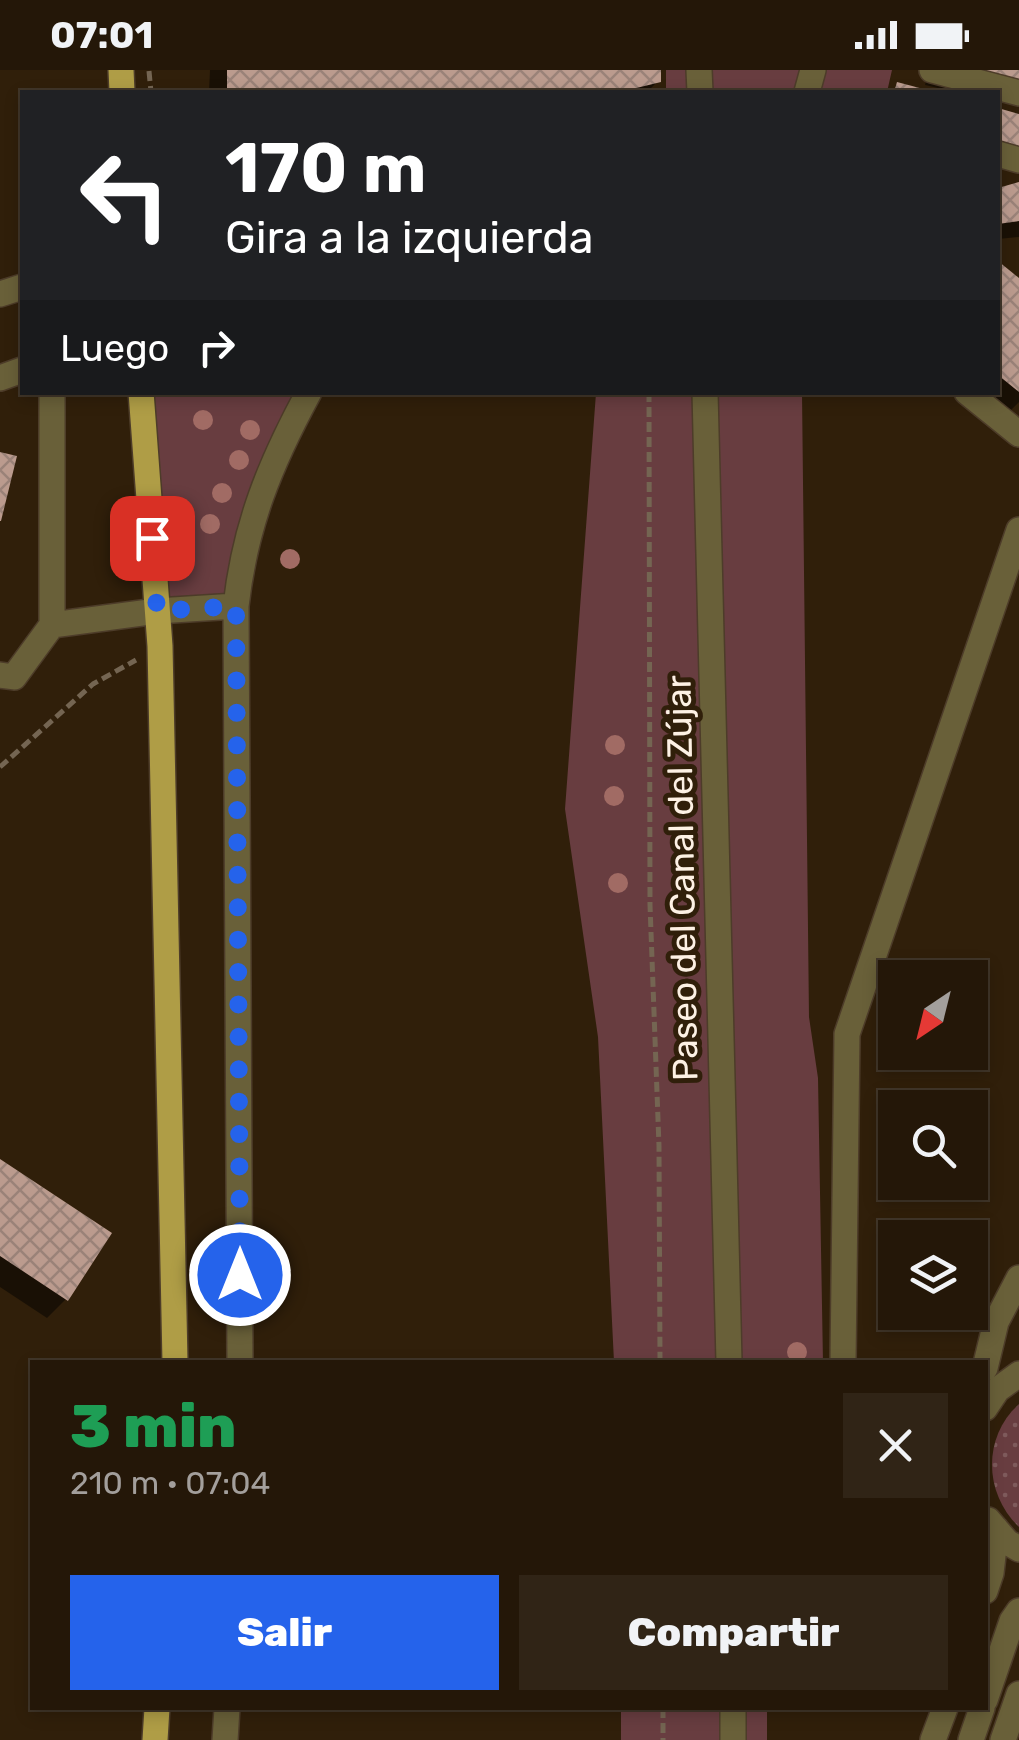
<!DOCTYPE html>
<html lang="es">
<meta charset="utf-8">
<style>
body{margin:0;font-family:Rubik,sans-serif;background:#302416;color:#f1f3f6;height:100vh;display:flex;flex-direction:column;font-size:38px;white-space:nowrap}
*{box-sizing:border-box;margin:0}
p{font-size:32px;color:#a39f9c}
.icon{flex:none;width:55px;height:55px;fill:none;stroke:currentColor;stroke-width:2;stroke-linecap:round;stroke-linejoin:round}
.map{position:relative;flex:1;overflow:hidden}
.drawer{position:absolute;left:30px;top:1290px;width:958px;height:350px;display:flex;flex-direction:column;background:#241708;border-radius:0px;box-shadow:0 5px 15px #0003,0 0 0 2px #413629}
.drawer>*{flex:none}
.guide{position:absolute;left:20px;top:20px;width:980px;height:305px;border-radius:0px;box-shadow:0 5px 15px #0003,0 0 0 2px #413629;background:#202124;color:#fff;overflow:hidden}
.needle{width:65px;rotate:215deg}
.tools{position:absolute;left:878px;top:890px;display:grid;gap:20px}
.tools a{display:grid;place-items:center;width:110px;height:110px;border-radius:0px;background:#241708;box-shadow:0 5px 15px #0003,0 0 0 2px #413629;font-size:50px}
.pin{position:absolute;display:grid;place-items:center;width:85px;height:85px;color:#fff;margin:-42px;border-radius:20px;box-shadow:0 5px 15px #0006}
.me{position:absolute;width:110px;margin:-55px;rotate:0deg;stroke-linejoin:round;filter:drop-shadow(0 0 8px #0008)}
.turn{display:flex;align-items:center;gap:35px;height:210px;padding:0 40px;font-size:45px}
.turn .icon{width:130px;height:130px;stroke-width:2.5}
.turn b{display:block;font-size:70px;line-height:85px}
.then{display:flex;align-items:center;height:95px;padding:0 40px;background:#0003;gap:20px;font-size:38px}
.round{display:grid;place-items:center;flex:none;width:105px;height:105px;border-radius:0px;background:#302416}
.head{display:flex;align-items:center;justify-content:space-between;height:170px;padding:0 40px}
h1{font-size:60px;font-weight:800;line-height:75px;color:#1e9e55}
.primary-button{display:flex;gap:20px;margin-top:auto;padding:20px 40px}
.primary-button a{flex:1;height:115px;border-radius:0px;background:#2563eb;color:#fff;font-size:40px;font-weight:800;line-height:115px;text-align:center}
.primary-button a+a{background:#302416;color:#f1f3f6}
.status{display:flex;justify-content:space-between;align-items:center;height:70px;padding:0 50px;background:#241708;direction:ltr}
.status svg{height:28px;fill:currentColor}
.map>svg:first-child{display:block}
.grass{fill:url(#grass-dots)}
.park{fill:#683d40}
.shadow{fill:#0007}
.building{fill:url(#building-cross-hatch)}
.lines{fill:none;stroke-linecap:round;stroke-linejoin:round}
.minor-casing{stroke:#4d3c29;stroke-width:28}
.major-casing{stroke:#4d3c29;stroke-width:28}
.path{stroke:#746552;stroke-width:5;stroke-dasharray:10 5;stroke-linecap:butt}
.minor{stroke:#696039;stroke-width:25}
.major{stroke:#af9d46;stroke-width:25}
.tree{fill:#a16b64}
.route{stroke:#2563eb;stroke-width:18;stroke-dasharray:0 32.4}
.labels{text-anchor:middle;stroke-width:10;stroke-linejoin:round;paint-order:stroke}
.street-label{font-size:35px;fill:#fdf1e4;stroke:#301f0a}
</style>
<div class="status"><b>07:01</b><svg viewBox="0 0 49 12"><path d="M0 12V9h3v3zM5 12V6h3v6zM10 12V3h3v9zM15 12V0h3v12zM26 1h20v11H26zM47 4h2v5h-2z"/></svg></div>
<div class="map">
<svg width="1019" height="1670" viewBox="0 0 1019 1670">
<defs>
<pattern id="grass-dots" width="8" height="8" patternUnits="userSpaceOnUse" patternTransform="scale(2.5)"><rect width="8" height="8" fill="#683d40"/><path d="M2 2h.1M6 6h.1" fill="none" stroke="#7e5a5b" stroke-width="1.8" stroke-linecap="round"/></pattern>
<pattern id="building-cross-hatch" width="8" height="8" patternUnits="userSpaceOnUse" patternTransform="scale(2.5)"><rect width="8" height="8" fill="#bb9b8e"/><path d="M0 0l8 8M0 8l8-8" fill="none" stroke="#9a8278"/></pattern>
</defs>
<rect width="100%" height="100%" fill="#301f0a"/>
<!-- grass -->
<path class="grass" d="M1019,1334V1457C984,1424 982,1367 1019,1334Z"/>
<!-- park -->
<path class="park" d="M666,0H892L887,22H657L666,18Z
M141,323H309L236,536L157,541Z
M596,323H802L809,947L818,1008L823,1292H614L598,967L565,739Z
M621,1638H767V1670H621Z"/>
<!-- shadow -->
<path class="shadow" d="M210,0H658V11L647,22H209Z
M929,0H1019V15L1000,34L998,33V22H955L925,15Z
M1019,115V167L998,169V121Z
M998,194L1019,211V332L1006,345L977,322H998Z
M0,1092L66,1229L47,1248L0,1217Z"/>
<!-- building -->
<path class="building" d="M227,0H661V12L620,22H227Z
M964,0H1019V16Z
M897,12L931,21V22H894Z
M998,38L1019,44V82L998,76Z
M1019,112V151L998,154V118Z
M998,191L1019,208V322L998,305Z
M0,382L17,386L1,451H0Z
M0,1089L112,1163L68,1231L0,1186Z"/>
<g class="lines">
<defs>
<path id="minor" d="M699,0L700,22
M932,0L1019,23
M807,22L813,0
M998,84L1019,90
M0,224L22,217
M0,308L22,300
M52,322V555
M705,322L729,1292
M967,322L1019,364
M0,605L14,607L52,555L157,541L236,536
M240,1292L236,536C245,455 270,394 309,322
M843,1292L847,964L1019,460
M985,1298L996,1252L1019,1208
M985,1338L997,1320L1019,1304
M988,1450L1007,1472L1019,1479
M985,1521L991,1503L996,1459
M985,1630L1012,1551L1019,1541
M733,1638V1670
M225,1670L227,1638
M933,1670L945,1638
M971,1670L982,1638
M1003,1670L1019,1624"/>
<path id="major" d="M121,0L122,22
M141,322L160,576L175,1292
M155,1670L157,1638"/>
</defs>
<!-- minor casing -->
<use href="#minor" class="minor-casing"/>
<!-- major casing -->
<use href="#major" class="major-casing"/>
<!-- path -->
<path class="path" d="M149,1L151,22
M649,322L650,835L659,1076L660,1292
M0,697L93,614L136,590
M663,1638V1670"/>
<!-- minor -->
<use href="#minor" class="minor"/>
<!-- major -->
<use href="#major" class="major"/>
</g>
<!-- trees -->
<g class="tree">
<circle cx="203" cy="350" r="10"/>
<circle cx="250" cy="360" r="10"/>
<circle cx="239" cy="390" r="10"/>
<circle cx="222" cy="423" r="10"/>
<circle cx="210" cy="454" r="10"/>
<circle cx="290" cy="489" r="10"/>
<circle cx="615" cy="675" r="10"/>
<circle cx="614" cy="726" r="10"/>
<circle cx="618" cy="813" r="10"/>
<circle cx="797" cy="1282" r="10"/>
</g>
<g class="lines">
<!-- route -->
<path class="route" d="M152,468L157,541L236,536L240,1205"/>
</g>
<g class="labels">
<!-- street labels -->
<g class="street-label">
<text transform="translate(682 808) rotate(-91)" y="12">Paseo del Canal del Zújar</text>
</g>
</g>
</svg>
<div class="tools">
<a><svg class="needle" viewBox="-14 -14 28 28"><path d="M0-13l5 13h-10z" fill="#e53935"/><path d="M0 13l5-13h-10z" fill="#a39f9c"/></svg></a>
<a><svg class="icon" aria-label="search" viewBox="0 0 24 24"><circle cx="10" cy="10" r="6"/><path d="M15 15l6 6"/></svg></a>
<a><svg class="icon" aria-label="layers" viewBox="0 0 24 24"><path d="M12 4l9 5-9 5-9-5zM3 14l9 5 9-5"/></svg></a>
</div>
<div class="pin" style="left:152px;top:468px;background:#d93025"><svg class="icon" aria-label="arrive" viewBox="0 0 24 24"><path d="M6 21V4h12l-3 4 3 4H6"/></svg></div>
<svg class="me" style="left:240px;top:1205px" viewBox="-20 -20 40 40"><circle r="17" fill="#2563eb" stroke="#fff" stroke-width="3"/><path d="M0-11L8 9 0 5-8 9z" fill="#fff"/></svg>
<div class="guide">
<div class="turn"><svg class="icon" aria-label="left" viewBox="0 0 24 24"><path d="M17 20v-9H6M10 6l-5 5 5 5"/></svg><div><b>170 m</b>Gira a la izquierda</div></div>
<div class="then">Luego<svg class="icon" aria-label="right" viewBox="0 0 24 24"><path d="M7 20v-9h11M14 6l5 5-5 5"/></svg></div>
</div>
<section class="drawer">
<div class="head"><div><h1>3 min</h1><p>210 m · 07:04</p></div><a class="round"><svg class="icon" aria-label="close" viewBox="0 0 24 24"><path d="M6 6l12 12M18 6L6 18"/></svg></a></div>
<div class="primary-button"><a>Salir</a><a>Compartir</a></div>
</section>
</div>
